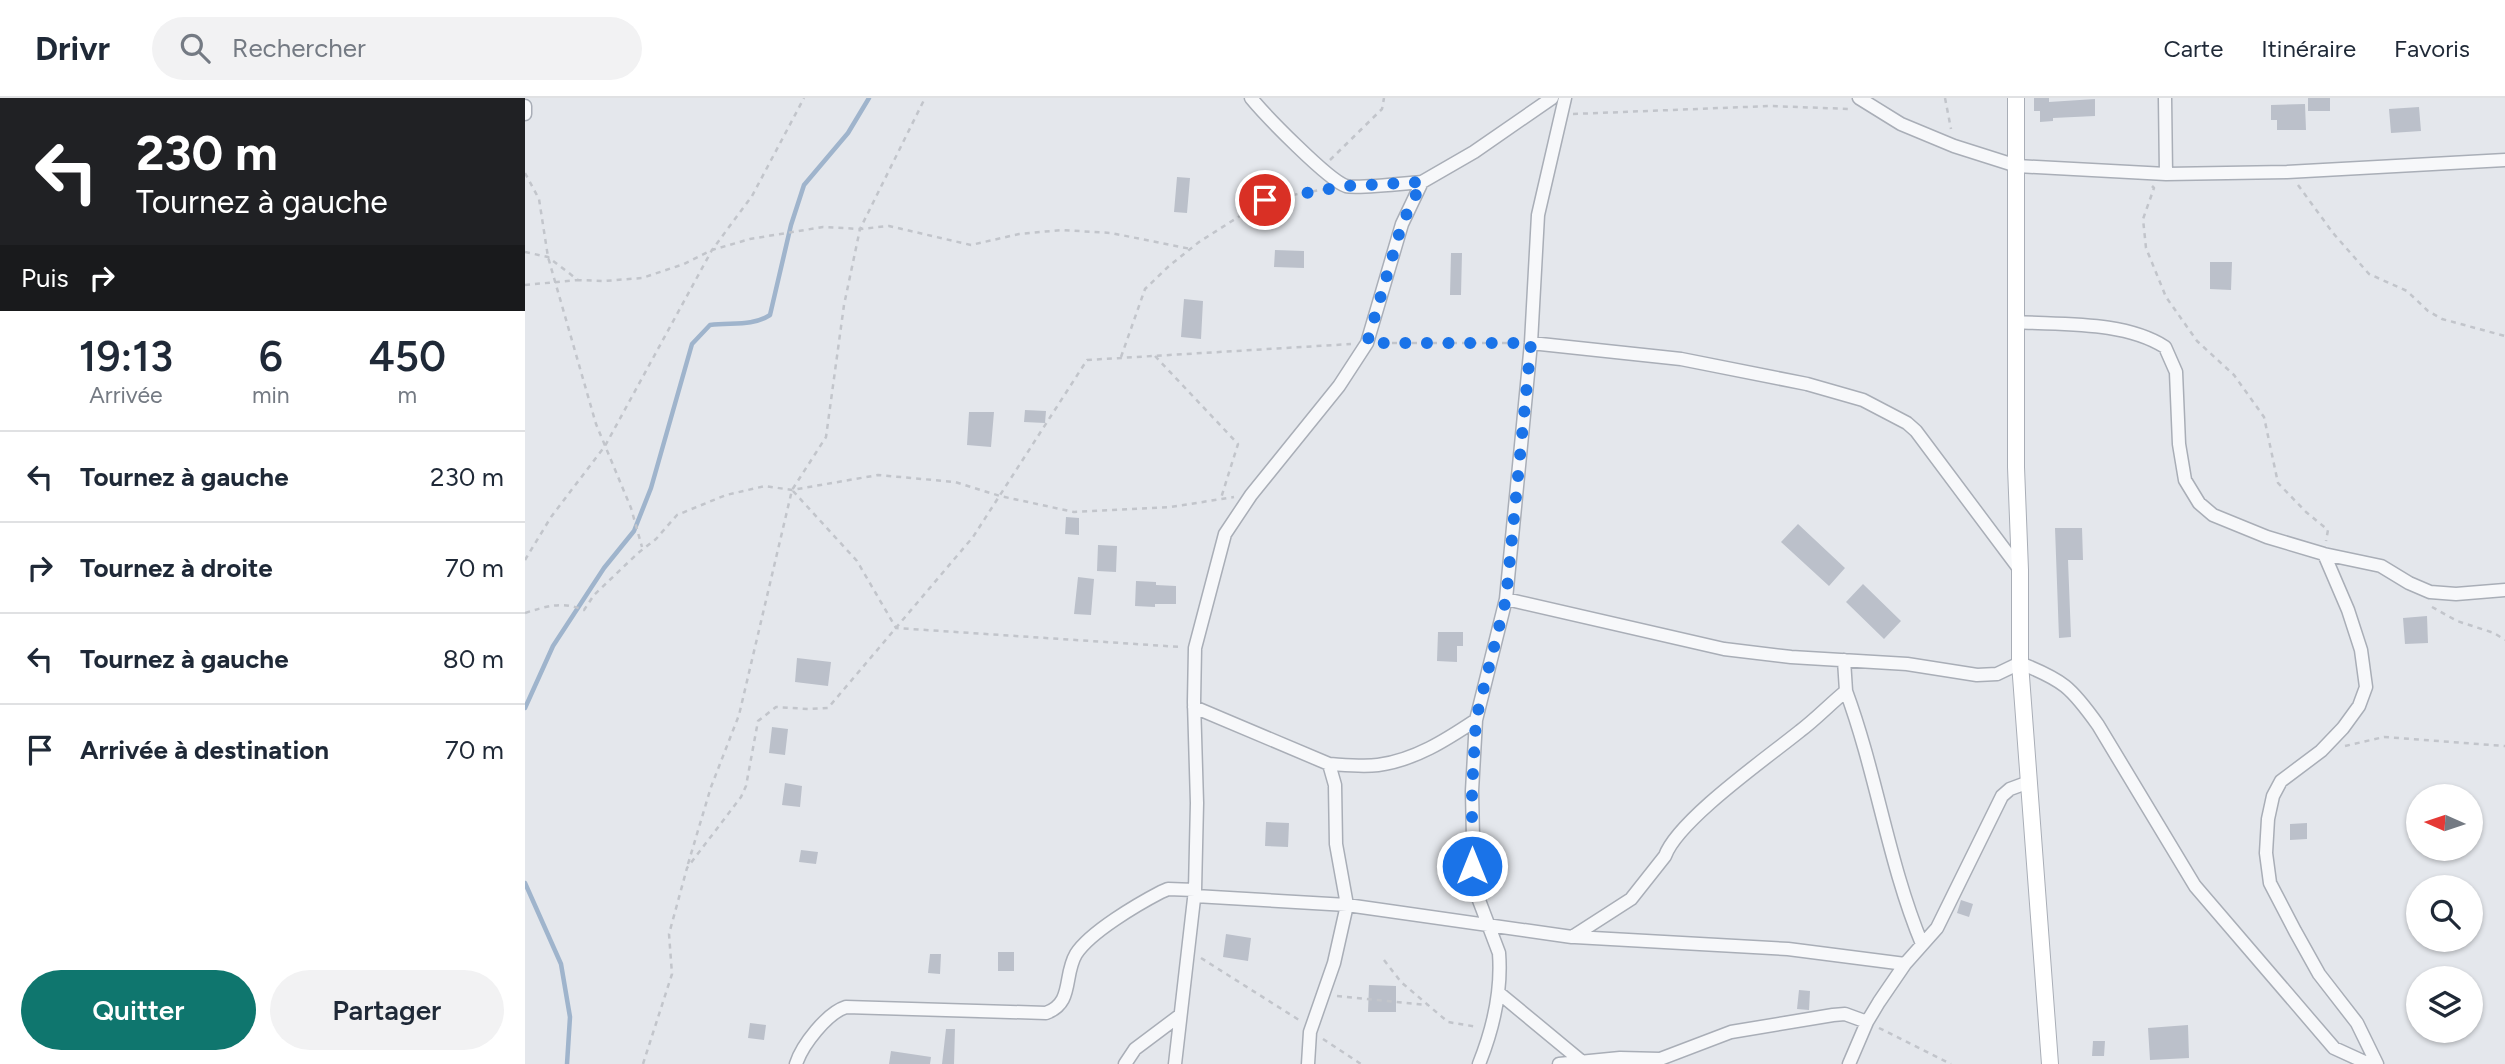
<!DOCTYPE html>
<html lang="fr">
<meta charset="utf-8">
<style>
body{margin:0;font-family:Figtree,sans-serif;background:#f2f2f3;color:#1f2937;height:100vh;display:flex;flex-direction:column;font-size:26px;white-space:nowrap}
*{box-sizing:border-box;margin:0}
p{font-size:23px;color:#747a83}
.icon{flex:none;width:38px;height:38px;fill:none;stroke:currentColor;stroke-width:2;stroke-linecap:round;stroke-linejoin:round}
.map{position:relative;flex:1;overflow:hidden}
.details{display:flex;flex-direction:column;background:#fff;width:525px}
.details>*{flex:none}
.banner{background:#202124;color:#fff;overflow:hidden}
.needle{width:46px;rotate:273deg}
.tools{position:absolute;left:1881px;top:686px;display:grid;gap:14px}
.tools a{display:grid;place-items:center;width:77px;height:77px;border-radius:50%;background:#fff;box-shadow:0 2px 5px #0004;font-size:35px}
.pin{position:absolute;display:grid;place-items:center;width:60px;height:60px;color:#fff;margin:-30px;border:4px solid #fff;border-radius:50%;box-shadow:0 2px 7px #0007}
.me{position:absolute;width:77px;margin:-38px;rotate:0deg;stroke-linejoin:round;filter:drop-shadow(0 0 5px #0008)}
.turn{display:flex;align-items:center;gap:24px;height:147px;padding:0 21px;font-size:32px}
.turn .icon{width:91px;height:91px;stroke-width:2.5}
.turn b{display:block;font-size:49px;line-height:60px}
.then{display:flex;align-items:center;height:66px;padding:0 21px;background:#0003;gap:14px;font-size:26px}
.eta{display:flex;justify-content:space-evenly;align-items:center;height:119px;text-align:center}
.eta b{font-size:42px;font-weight:600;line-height:49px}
.action{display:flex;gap:14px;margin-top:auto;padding:14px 21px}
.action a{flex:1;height:80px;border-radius:42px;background:#0f766e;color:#fff;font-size:28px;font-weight:600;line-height:80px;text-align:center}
.action a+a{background:#f2f2f3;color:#1f2937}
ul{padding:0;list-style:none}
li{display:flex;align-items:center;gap:21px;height:91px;padding:0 21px;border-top:2px solid #e0e1e3}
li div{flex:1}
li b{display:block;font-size:26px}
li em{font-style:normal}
header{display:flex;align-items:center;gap:42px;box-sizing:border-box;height:98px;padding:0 35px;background:#fff;border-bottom:2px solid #e0e1e3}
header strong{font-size:33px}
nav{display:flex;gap:38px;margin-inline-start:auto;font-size:24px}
.search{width:490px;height:63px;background:#f2f2f3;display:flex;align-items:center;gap:18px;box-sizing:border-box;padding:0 24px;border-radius:38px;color:#747a83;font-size:26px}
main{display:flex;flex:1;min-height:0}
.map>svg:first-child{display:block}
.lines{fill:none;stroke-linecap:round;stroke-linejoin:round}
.stream{stroke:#9fb4cc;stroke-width:4.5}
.building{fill:#bbc0ca}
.street-casing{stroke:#a9aeb7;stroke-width:15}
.secondary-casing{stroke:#a9aeb7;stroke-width:18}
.path{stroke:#c2c5cb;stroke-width:2.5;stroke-dasharray:5 5;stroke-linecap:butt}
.street{stroke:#f7f8fa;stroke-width:12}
.secondary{stroke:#fff;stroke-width:16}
.route{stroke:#1a73e8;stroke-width:12;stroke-dasharray:0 21.6}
</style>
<header>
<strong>Drivr</strong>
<div class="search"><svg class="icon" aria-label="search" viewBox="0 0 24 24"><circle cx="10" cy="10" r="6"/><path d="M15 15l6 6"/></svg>Rechercher</div>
<nav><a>Carte</a><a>Itinéraire</a><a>Favoris</a></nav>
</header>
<main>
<section class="details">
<div class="banner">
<div class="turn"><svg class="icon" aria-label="left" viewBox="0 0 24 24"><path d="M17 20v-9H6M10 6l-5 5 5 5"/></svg><div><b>230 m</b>Tournez à gauche</div></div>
<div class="then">Puis<svg class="icon" aria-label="right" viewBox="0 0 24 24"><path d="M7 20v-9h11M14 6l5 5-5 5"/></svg></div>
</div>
<div class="eta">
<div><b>19:13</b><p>Arrivée</p></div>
<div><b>6</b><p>min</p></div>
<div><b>450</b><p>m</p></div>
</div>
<ul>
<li><svg class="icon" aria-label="left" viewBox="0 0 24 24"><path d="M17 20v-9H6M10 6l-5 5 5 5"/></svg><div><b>Tournez à gauche</b></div><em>230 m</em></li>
<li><svg class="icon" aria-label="right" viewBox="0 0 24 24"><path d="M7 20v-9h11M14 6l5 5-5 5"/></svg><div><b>Tournez à droite</b></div><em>70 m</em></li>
<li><svg class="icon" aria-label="left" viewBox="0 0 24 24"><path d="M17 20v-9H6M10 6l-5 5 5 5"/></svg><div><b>Tournez à gauche</b></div><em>80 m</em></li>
<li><svg class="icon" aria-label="arrive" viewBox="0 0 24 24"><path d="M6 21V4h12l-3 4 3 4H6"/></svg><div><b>Arrivée à destination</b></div><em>70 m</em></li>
</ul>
<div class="action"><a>Quitter</a><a>Partager</a></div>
</section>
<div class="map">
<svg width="1980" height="966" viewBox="0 0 1980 966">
<rect width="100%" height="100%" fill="#e4e7ec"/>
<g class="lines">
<!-- stream -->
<path class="stream" d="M0,610L28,548L79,470L109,433L126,390L167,246L185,227C207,224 226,229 245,217L266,127L279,87L323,35L344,0
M0,785L36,866L45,919L42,966"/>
</g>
<!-- building -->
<path class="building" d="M1509,0H1524V4L1570,1V18L1528,20V23L1515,24V13H1509Z
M1783,0H1805V13H1783Z
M1780,6L1781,32H1752V22H1746V7Z
M1894,9L1896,33L1866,35L1864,11Z
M652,79L665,80L662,115L649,114Z
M750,152L779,153V170L749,169Z
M926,155H937L936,197H925Z
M1685,164H1707L1706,192L1685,191Z
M659,201L678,203L676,241L656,239Z
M500,312L521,313L520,325L499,324Z
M444,314H469L466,349L442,347Z
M541,419L554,420V437L540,436Z
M1273,426L1320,470L1304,488L1256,444Z
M1530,430H1557L1558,462H1543L1546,539L1534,540Z
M573,447L592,448L591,474L572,473Z
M553,479L569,481L566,517L549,516Z
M611,483L631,484V487L651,488V506H630V509L610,508Z
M1338,486L1376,523L1359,541L1321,504Z
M1902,518L1903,545L1880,546L1878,520Z
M913,534H938V548H932V564L912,563Z
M272,560L306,564L303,588L270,584Z
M247,629L263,631L260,657L244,655Z
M260,685L277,688L275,709L257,707Z
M741,724L764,725L763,749L740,748Z
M1782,725V741L1765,742V726Z
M276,752L293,754L291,766L274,764Z
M1436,802L1448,806L1444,819L1432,815Z
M701,836L726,840L723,863L698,859Z
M473,854H489V873H473Z
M405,856H416L415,876L403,875Z
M844,887L871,888V914H843Z
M1274,892L1285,893L1284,912L1272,911Z
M225,925L241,927L239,942L223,940Z
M1663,927L1664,960L1625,962L1623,930Z
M421,931H430L429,966H417Z
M1568,943H1580L1579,958H1567Z
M366,953L406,959L405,966H364Z"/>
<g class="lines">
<defs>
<path id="street" d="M726,0C740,17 803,82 821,88C832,91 883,85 897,84
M1334,0L1376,26L1429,48L1492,68L1641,76L1762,74L1980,62
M1640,0L1641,76
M0,8V16
M1491,224C1539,227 1599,223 1640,249L1651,274L1654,346L1660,382L1674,405L1688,417L1742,439L1799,456L1856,468L1884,485L1905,494L1931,496L1980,492
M1006,245L1156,261L1282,286L1338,302L1382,325L1391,333L1495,472
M1799,456L1823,512L1836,552L1841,589L1834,608L1818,630L1796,653L1756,683L1748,698L1743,721L1741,755L1745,785L1770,833L1794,876L1832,925L1852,966
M981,501L1199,551L1266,559L1382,566L1452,577L1472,576L1495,565C1538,582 1546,589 1573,627L1670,788L1809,950L1844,966
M1321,593C1352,677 1363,764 1397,846
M669,609L804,666L810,687L811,746L822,807L809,865L785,934L783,966
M804,666C820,667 838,669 853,667C890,662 921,642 951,622
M670,798L822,807L1047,839L1106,801L1140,758C1153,722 1243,659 1275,633C1291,621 1305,606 1321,593L1319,562
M1050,839L1263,851L1380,866
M974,895L1055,962
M271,966C277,947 302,915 321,909L521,915C549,905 538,878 551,856C565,834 613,806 636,794L643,791L670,792
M600,966L610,951L654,918
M650,966L670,792L672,705L669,604L670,550L700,436L726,397L814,288L842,245L877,126L897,84L949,54L1027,0
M954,966C968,931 977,893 974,855L949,789L947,693L951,622L981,501L1006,245L1013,117L1040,0
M1034,966L1095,960L1135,961L1206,934L1308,917L1320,916L1342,924
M1324,966L1342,924L1354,904L1380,866L1412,830L1477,698L1485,691L1504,684"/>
<path id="secondary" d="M1491,0V369L1495,472V565L1525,966"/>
</defs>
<!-- street casing -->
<use href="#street" class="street-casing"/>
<!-- secondary casing -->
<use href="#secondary" class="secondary-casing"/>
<!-- path -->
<path class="path" d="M1420,0L1426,31
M1048,16L1245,8L1325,11
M805,62L857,11L859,0
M0,75L14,101L23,159L71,326L106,410L117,449
M1773,87L1808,135L1844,176L1882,193L1903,213L1917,221L1980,238
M1627,88L1629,90L1618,121L1621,150L1641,199L1672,243L1709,277L1739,319L1753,385L1781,414L1803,432L1801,443
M0,154L23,159L53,182L79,183L117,180L159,166L187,152L225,141L298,129L335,131L364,128L446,147L494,136L537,132L586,135L666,151
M0,187L53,182
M857,245H994
M630,258L713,346L696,400
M596,259L620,191L644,168L674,144L740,102L801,91
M268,393L332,463L371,530L656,549
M0,462L26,419L80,348L187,152L227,98L279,0
M1907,509L1932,523L1969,535L1980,542
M0,515C22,508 37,503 59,512L69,497L113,455L131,441L152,417L201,397L240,388L267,392L353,377L430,384L475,398L549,414L646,409L709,399
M1820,648L1859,639L1980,648
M163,766L186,689L214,617L267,392L301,339L319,207L335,131L400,0
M676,860L774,922
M859,862L876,884L923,924L953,929
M812,898L902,907
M1354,930L1426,966
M798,941L836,966
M118,966L147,876L144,836L162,770L216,699L221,688L233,623L251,609L283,611L303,610L448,439L562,262L826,246"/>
<!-- street -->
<use href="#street" class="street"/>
<!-- secondary -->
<use href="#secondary" class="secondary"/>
</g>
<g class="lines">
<!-- route -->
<path class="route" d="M740,102L821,88L897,84L877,126L842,245H1006L981,501L951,621L947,692V768"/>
</g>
</svg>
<div class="tools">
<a><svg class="needle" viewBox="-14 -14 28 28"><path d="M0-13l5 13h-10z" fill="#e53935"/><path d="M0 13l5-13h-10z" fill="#747a83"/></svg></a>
<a><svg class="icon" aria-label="search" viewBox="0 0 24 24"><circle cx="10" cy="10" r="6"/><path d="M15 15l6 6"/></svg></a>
<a><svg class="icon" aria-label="layers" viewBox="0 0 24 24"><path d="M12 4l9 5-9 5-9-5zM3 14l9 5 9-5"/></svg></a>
</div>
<div class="pin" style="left:740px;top:102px;background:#d93025"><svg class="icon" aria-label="arrive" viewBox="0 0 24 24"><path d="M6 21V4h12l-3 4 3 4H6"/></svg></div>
<svg class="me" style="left:947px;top:768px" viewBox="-20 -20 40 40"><circle r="17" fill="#1a73e8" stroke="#fff" stroke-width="3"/><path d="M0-11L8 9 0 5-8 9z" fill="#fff"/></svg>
</div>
</main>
